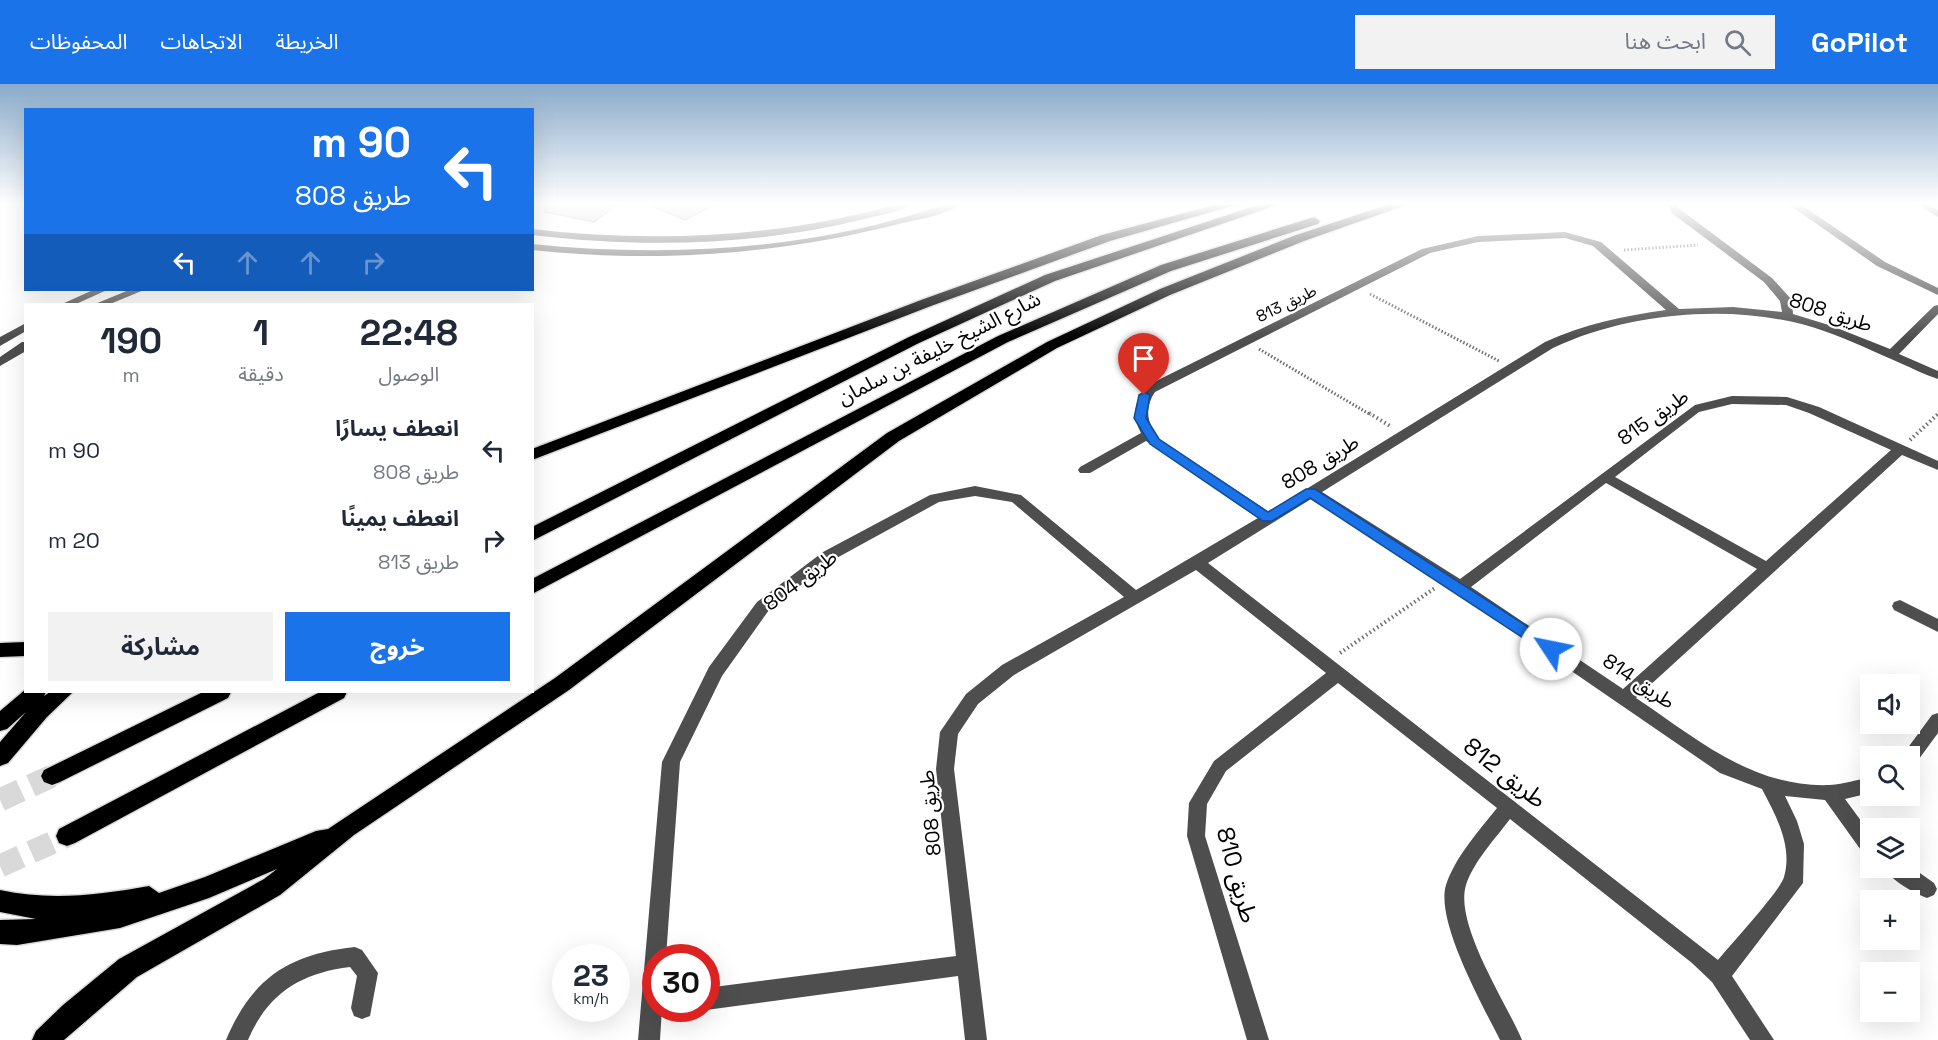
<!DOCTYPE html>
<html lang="ar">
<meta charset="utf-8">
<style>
body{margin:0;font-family:"Space Grotesk","Noto Sans Arabic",sans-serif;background:#f2f2f3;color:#1f2937;direction:rtl;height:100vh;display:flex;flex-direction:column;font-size:22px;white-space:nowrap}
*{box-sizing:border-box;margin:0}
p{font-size:20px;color:#747a83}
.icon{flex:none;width:33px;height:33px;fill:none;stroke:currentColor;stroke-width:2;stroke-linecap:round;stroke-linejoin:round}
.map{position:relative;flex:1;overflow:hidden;direction:ltr}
.drawer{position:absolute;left:24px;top:219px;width:510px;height:390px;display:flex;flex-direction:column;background:#fff;border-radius:0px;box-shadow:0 6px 24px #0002;direction:rtl}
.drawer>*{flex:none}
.top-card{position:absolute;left:24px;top:24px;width:510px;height:183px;border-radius:0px;box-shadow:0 6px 24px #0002;direction:rtl;background:#1a73e8;color:#fff;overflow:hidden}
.fabs{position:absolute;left:1860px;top:590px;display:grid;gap:12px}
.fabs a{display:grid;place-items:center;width:60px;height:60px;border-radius:0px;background:#fff;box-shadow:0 6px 24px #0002;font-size:30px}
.speed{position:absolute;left:552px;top:860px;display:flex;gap:12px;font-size:30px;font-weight:700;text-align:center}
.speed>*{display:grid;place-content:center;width:78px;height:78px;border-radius:50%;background:#fff;box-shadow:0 6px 24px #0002;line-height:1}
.speed small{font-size:15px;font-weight:400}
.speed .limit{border:9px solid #d22;background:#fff;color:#111}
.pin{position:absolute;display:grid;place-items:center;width:51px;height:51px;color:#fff;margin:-62px -26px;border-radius:50% 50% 50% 0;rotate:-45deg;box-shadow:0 0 6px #0007}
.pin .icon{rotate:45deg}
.me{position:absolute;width:66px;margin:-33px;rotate:304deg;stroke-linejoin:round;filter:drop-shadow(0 0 4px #0008)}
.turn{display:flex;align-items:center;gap:21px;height:126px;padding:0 24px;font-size:27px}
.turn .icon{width:78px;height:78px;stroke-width:2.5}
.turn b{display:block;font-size:42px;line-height:51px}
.lanes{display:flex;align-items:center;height:57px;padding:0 24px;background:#0003;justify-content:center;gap:30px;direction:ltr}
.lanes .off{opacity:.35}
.eta{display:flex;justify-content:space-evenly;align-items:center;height:102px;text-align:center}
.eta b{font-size:36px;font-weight:700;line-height:42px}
.button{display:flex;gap:12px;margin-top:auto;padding:12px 24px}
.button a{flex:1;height:69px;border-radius:0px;background:#1a73e8;color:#fff;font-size:24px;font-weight:700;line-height:69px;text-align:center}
.button a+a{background:#f2f2f3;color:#1f2937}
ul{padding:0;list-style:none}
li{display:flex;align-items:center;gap:18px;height:90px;padding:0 24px}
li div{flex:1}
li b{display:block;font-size:22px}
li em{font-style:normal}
header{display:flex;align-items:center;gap:36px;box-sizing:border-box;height:84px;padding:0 30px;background:#1a73e8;color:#fff}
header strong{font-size:28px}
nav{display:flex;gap:33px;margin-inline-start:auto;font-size:21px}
.search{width:420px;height:54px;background:#f2f2f3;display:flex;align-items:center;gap:15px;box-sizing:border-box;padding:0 21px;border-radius:0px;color:#747a83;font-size:22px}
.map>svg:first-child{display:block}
.building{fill:#bebebe;stroke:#929292;stroke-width:1.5}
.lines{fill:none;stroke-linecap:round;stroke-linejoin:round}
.highway-tunnel{stroke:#d9d9d9;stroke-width:23;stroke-dasharray:23 11;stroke-linecap:butt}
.highway-casing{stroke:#dbdbdb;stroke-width:3}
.path-far1{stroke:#707070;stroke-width:3;stroke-dasharray:1.5 2;stroke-linecap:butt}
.path{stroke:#707070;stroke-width:4;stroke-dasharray:1.5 3;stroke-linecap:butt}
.minor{fill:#4e4e4e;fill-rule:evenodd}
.highway{fill:#000;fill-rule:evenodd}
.route{fill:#1a73e8;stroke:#114b97;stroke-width:1.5}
.labels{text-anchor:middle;stroke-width:4.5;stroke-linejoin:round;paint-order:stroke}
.far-street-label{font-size:16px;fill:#000;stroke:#fff}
.street-label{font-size:20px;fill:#000;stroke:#fff}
.near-street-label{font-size:24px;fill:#000;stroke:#fff}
</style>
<header>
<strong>GoPilot</strong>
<div class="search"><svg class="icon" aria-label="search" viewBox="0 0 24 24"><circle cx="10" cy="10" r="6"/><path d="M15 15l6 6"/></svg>ابحث هنا</div>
<nav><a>الخريطة</a><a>الاتجاهات</a><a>المحفوظات</a></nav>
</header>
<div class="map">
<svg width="1938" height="956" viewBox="0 0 1938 956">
<rect width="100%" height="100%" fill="#fff"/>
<!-- building -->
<path class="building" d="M546,120H618L594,138L545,128Z
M648,120H715L685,136Z"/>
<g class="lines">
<!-- highway-tunnel -->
<path class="highway-tunnel" d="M0,716L52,692
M0,782L67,752"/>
<defs>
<path id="highway" d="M1218,120H1239L1110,157L931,222L532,376V365L921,216L1102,151Z
M1261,120H1280L1055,197L919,259L532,457V443L909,253L1045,191Z
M1390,120H1409L1304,157L1170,211L1057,264L899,357L569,606L354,751L280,811L137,893L64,956H32L36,947L63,921L119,875L264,795L277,785L209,814L120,844L17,861L0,860V836L36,835L0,828V806C50,817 99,811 149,802L159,809L205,793L316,747L328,745L555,594L887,349L1047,258L1160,205L1296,151Z
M1314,133L1320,137L1318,140L1171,187L1008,258L532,510V495L998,252L1161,181Z
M26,558V572L0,573V559Z
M26,605V608H46L44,612L50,608H73L47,633L8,679L0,682V658L26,628L7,645L0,647V627Z
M203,608H231L228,614L60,698L52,701L44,698L41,692L44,686Z
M320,608H347L344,614L75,759L67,762L59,759L56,752L59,745Z"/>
</defs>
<!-- highway casing -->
<use href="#highway" class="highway-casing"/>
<!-- path-far1 -->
<path class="path-far1" d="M1624,166L1698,161
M1370,210L1499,277
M1259,265L1371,331"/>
<!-- path -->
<path class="path" d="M1369,329L1390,342
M1910,356L1938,330
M1340,569L1435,504"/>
<!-- minor -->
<path class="minor" d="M946,120H961C943,133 913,136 891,142C772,171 654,179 532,166V160C670,174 814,166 946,120Z
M1667,120H1677L1681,126L1772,194L1792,216L1793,230L1832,242L1890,265L1934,222L1938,221V230L1899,270L1938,287V295C1925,291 1912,284 1900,279C1875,268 1850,256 1824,247C1743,218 1631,227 1553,264L1322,408L1460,495L1695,321L1732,312L1787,313L1819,323L1938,377V386L1902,371L1636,614C1696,654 1752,704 1830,701C1844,700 1857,696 1870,693V709L1845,715L1870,749V772L1863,769L1825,716L1785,712L1797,737L1804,760L1803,799L1732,892L1774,956H1750L1712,898L1692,879L1510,735C1495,755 1474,777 1466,801C1454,840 1506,918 1522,956H1500C1483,922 1435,837 1446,801C1456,772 1478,748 1497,724L1338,599L1226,687L1207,720L1205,752L1269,956H1247L1187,752L1189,719L1214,677L1326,589L1196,486L1014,591L978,620L958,650L954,685L987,956H965L958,892L706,926L702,924H706V904L956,872L936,685L940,648L966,610L1002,581L1124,513L1012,418L975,412L939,418L833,476L769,526L722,592L680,678L666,873H656V924H662L660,956H638L662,678L709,583L757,518L823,468L930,411L975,402L1021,411L1136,506L1258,434L1146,357L1090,389H1080L1078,386L1080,383L1141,349C1131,331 1135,318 1146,302L1422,165L1478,152L1565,148L1601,158L1679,225L1733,223L1782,228L1780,217L1764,198L1673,130ZM1565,154L1593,162L1666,226C1624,232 1584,240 1545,258L1269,428L1159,355C1147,340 1144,324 1155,308L1430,169L1478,158ZM1732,320L1786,321L1809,329L1891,366L1766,477L1615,393L1699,328ZM1606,399L1757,485L1623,605L1471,503ZM1311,415L1455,507L1720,689L1762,705C1776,732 1793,762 1784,793C1781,806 1730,861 1718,876L1208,479Z
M1788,120H1800L1885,178L1938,204V211L1877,182Z
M1916,120H1929L1938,126V133Z
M894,121L912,120C898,129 876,132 860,136C753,162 641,164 532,151V145C654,159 776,154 894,121Z
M93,206H107L76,220H62Z
M129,206H144L110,220H95Z
M26,239V247L0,262V253Z
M22,258H26V267L0,282V273Z
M1900,516L1938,535V548L1894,526L1892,522L1894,518Z
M1938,629V649L1916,679L1910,681V672H1902L1904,669L1932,631Z
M1910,782L1934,799L1937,805L1934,811L1927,814C1914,809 1890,796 1884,783Z
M355,863L362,866L378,889L370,932L362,935L354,932L351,924L357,892L350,883C301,889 268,909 248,956H226C252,894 289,870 355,863Z"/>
<!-- highway -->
<use href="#highway" class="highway"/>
</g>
<!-- sky -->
<linearGradient id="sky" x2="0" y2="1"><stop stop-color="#89aaca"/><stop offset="0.47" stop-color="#fff"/><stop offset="1" stop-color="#fff" stop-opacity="0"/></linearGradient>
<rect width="1938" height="254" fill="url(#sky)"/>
<!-- route -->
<path class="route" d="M1144,308L1150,311L1146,334L1159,355L1268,428L1306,405H1315L1556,561L1558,565L1556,569H1546L1310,414L1272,437H1263L1150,360L1134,334L1139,311Z"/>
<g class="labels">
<!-- far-street labels -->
<g class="far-street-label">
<text transform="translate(1286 219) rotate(-26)" y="6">طريق 813</text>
</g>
<!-- street labels -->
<g class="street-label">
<text transform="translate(1831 228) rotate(18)" y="7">طريق 808</text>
<text transform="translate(939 264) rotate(-27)" y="7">شارع الشيخ خليفة بن سلمان</text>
<text transform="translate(1653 333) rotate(-35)" y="7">طريق 815</text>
<text transform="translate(1320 378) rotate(-31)" y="7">طريق 808</text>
<text transform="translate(800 496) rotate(-37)" y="7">طريق 804</text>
<text transform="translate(1639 597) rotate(34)" y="7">طريق 814</text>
<text transform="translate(930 729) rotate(-95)" y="7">طريق 808</text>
</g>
<!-- near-street labels -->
<g class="near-street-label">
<text transform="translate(1505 689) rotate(38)" y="8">طريق 812</text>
<text transform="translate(1237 791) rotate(75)" y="8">طريق 810</text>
</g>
</g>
</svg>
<div class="fabs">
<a><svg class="icon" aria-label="sound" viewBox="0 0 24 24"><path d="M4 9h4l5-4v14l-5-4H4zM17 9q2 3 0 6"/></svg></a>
<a><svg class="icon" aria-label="search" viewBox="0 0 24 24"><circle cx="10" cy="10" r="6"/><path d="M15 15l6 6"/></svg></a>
<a><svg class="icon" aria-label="layers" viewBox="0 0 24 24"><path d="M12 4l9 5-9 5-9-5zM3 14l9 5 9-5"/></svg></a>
<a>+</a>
<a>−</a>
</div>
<div class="speed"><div>23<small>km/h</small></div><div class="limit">30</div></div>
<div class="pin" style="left:1144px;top:311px;background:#d93025"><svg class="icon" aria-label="arrive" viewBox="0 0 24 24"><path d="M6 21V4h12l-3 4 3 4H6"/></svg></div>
<svg class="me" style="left:1551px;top:565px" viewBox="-20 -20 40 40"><circle r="19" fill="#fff"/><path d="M0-13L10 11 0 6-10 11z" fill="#1a73e8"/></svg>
<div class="top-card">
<div class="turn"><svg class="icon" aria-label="left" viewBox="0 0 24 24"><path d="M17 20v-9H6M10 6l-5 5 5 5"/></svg><div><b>90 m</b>طريق 808</div></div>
<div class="lanes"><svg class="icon" aria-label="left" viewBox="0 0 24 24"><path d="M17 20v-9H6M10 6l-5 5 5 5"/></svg><svg class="icon off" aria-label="ahead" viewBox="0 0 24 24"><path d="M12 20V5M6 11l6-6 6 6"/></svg><svg class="icon off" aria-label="ahead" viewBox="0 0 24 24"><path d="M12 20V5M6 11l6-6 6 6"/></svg><svg class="icon off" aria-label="right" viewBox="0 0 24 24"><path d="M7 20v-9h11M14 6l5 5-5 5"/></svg></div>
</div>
<section class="drawer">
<div class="eta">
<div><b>22:48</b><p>الوصول</p></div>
<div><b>1</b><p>دقيقة</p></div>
<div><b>190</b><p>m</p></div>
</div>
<ul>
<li><svg class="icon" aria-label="left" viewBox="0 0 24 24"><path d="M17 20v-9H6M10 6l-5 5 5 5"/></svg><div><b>انعطف يسارًا</b><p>طريق 808</p></div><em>90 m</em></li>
<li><svg class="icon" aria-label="right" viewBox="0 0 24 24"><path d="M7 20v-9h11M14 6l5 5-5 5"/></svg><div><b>انعطف يمينًا</b><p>طريق 813</p></div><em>20 m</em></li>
</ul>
<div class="button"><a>خروج</a><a>مشاركة</a></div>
</section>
</div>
